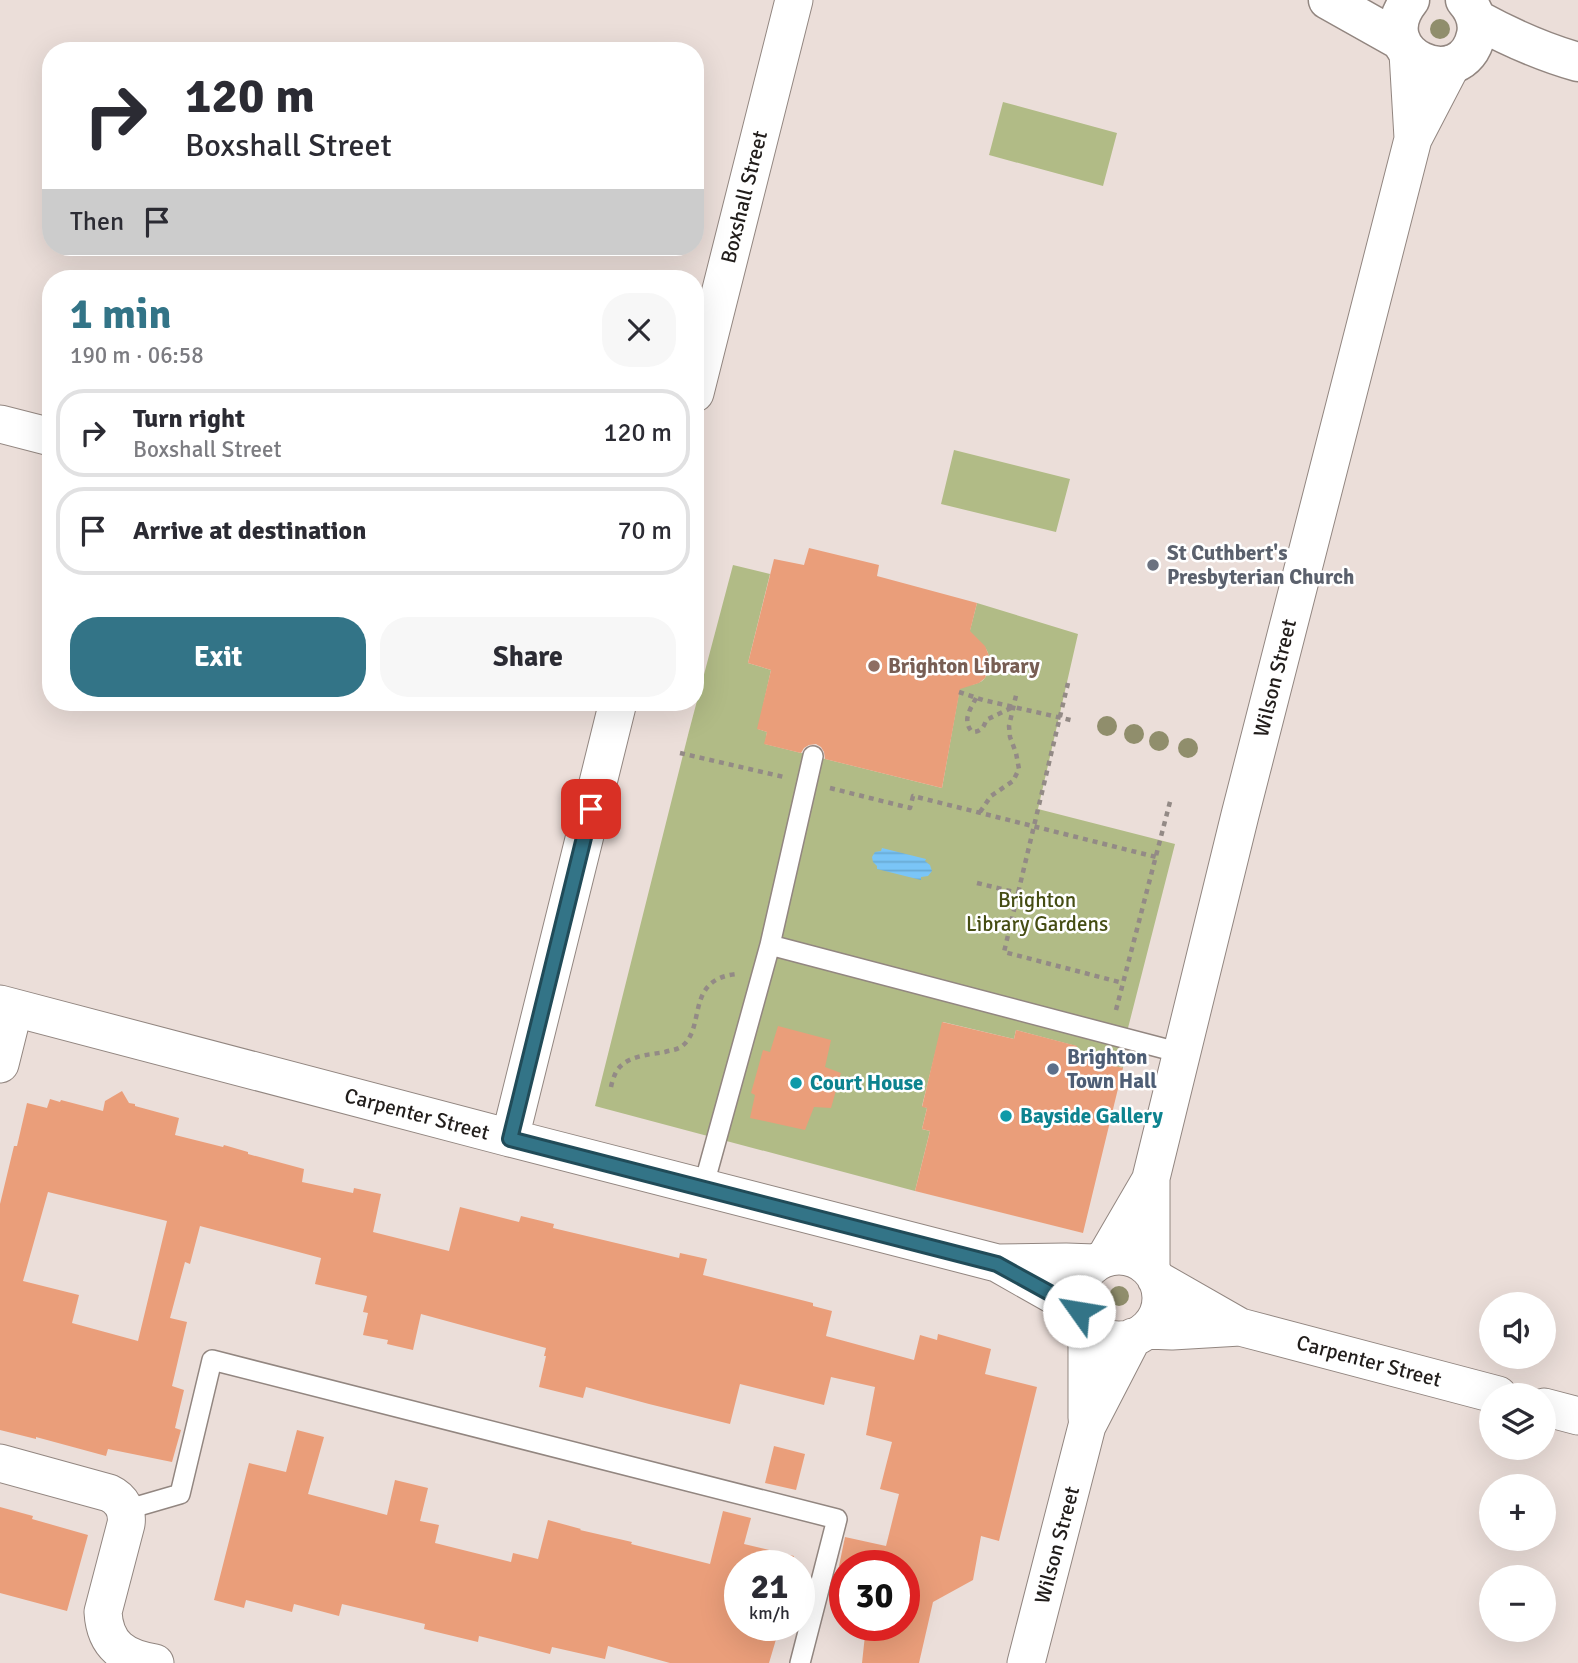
<!DOCTYPE html>
<meta charset="utf-8">
<style>
body{margin:0;font-family:Signika,sans-serif;background:#f7f7f7;color:#2b2b33;height:100vh;display:flex;flex-direction:column;font-size:26px;white-space:nowrap}
*{box-sizing:border-box;margin:0}
p{font-size:23px;color:#7c7c81}
.icon{flex:none;width:38px;height:38px;fill:none;stroke:currentColor;stroke-width:2;stroke-linecap:round;stroke-linejoin:round}
.map{position:relative;flex:1;overflow:hidden}
.panel{position:absolute;left:42px;top:270px;width:662px;height:441px;display:flex;flex-direction:column;background:#fff;border-radius:28px;box-shadow:0 7px 28px #0002}
.panel>*{flex:none}
.guide{position:absolute;left:42px;top:42px;width:662px;height:214px;border-radius:28px;box-shadow:0 7px 28px #0002;background:#fff;color:#2b2b33;overflow:hidden}
.fabs{position:absolute;left:1479px;top:1292px;display:grid;gap:14px}
.fabs a{display:grid;place-items:center;width:77px;height:77px;border-radius:50%;background:#fff;box-shadow:0 7px 28px #0002;font-size:35px}
.speed{position:absolute;left:724px;top:1550px;display:flex;gap:14px;font-size:35px;font-weight:700;text-align:center}
.speed>*{display:grid;place-content:center;width:91px;height:91px;border-radius:50%;background:#fff;box-shadow:0 7px 28px #0002;line-height:1}
.speed small{font-size:18px;font-weight:400}
.speed .limit{border:10px solid #d22;background:#fff;color:#111}
.pin{position:absolute;display:grid;place-items:center;width:60px;height:60px;color:#fff;margin:-30px;border-radius:14px;box-shadow:0 4px 10px #0006}
.me{position:absolute;width:77px;margin:-38px;rotate:302deg;stroke-linejoin:round;filter:drop-shadow(0 0 5px #0008)}
.turn{display:flex;align-items:center;gap:24px;height:147px;padding:0 28px;font-size:32px}
.turn .icon{width:91px;height:91px;stroke-width:2.5}
.turn b{display:block;font-size:49px;line-height:60px}
.then{display:flex;align-items:center;height:66px;padding:0 28px;background:#0003;gap:14px;font-size:26px}
.round{display:grid;place-items:center;flex:none;width:74px;height:74px;border-radius:28px;background:#f7f7f7}
.head{display:flex;align-items:center;justify-content:space-between;height:119px;padding:0 28px}
h1{font-size:42px;font-weight:700;line-height:52px;color:#337487}
.primary-button{display:flex;gap:14px;margin-top:auto;padding:14px 28px}
.primary-button a{flex:1;height:80px;border-radius:28px;background:#337487;color:#fff;font-size:28px;font-weight:700;line-height:80px;text-align:center}
.primary-button a+a{background:#f7f7f7;color:#2b2b33}
ul{padding:0;list-style:none}
li{display:flex;align-items:center;gap:21px;height:88px;margin:0 14px 10px;padding:0 14px;border:4px solid #e1e1e2;border-radius:28px}
li div{flex:1}
li b{display:block;font-size:26px}
li em{font-style:normal}
.map>svg:first-child{display:block}
.green{fill:#b1bb86}
.water{fill:url(#water-rules)}
.building{fill:#ea9e7a;fill-rule:evenodd}
.lines{fill:none;stroke-linecap:round;stroke-linejoin:round}
.lane-casing{stroke:#928680;stroke-width:22}
.street-casing{stroke:#928680;stroke-width:39}
.secondary-casing{stroke:#928680;stroke-width:41}
.path{stroke:#938a86;stroke-width:4.5;stroke-dasharray:5 5;stroke-linecap:butt}
.lane{stroke:#fff;stroke-width:19}
.street{stroke:#fff;stroke-width:37}
.secondary{stroke:#fff;stroke-width:38}
.tree{fill:#908e6c}
.route-casing{stroke:#214b58;stroke-width:18}
.route{stroke:#337487;stroke-width:12}
.worship-dot{fill:#6b7280;stroke:#fff;stroke-width:2.5}
.education-dot{fill:#8d6e63;stroke:#fff;stroke-width:2.5}
.service-dot{fill:#5c6f8a;stroke:#fff;stroke-width:2.5}
.culture-dot{fill:#0f9aa8;stroke:#fff;stroke-width:2.5}
.labels{text-anchor:middle;stroke-width:5;stroke-linejoin:round;paint-order:stroke}
.street-label{font-size:21px;fill:#211d1b;stroke:#fff}
.worship-label{font-size:21px;font-weight:bold;fill:#5b616d;stroke:#fff;text-anchor:start}
.education-label{font-size:21px;font-weight:bold;fill:#785e54;stroke:#fff;text-anchor:start}
.park-label{font-size:21px;fill:#454d13;stroke:#fff}
.service-label{font-size:21px;font-weight:bold;fill:#4e5e75;stroke:#fff;text-anchor:start}
.culture-label{font-size:21px;font-weight:bold;fill:#0d838f;stroke:#fff;text-anchor:start}
</style>
<div class="map">
<svg width="1578" height="1663" viewBox="0 0 1578 1663">
<defs>
<pattern id="water-rules" width="6" height="5" patternUnits="userSpaceOnUse" patternTransform="scale(1.75)"><rect width="6" height="5" fill="#7ac5f7"/><path d="M0 2.5h6" fill="none" stroke="#69a9d3"/></pattern>
</defs>
<rect width="100%" height="100%" fill="#ebded9"/>
<!-- green -->
<path class="green" d="M1003,102L1117,133L1103,186L989,155Z
M954,450L1070,479L1056,532L941,504Z
M733,565L770,574L748,663L771,670L758,729L767,732L765,744L942,788L960,687C967,685 976,685 982,681C992,672 992,654 983,645C979,641 974,638 969,634L977,603L1078,634L1038,809L1175,844L1128,1028L1123,1068L1075,1056L1076,1046L1016,1030L1014,1039L943,1022L922,1106L927,1108L922,1129L930,1131L915,1191L595,1106L689,731Z"/>
<!-- water -->
<path class="water" d="M882,848L926,859L925,861L930,865L932,871L928,876L921,877V880L877,869V866L873,862L872,857L875,852L881,851Z"/>
<!-- building -->
<path class="building" d="M809,548L879,565L877,576L977,603L970,631L985,646L990,658L989,670L985,678L979,683L960,689L942,788L825,759L824,752L821,747L816,744L809,745L804,748L801,753L764,744L767,732L757,729L771,670L748,663L774,559L804,565Z
M942,1022L1014,1039L1016,1030L1077,1046L1075,1056L1123,1068L1083,1233L915,1191L930,1131L922,1129L927,1108L922,1107Z
M778,1026L831,1040L825,1067L841,1073L831,1108L814,1107L805,1130L750,1118L755,1095L751,1093L763,1050L770,1052Z
M122,1091L129,1103L135,1104V1106L179,1118L175,1135L223,1147L224,1145L248,1152V1154L304,1169L302,1182L353,1193L354,1188L381,1194L373,1232L449,1251L460,1207L519,1222L521,1216L554,1224L553,1228L679,1258L680,1253L707,1259L703,1275L813,1303V1306L832,1311L826,1336L914,1360L920,1335L937,1340L938,1334L991,1349L985,1374L1037,1387L999,1541L981,1536L973,1580L933,1602L919,1663H862L866,1626H905V1566H839L845,1537L886,1546L899,1494L880,1489L892,1442L866,1435L875,1387L831,1377L824,1405L740,1384L730,1424L649,1404L586,1387L583,1398L539,1387L546,1356H544L546,1348L421,1314L413,1350L387,1344L388,1340L363,1335L368,1313L363,1312L367,1296L315,1284L321,1258L200,1226L190,1264L185,1262L170,1318L187,1322L172,1386L184,1390L175,1428L181,1430L172,1462L108,1449L106,1456L36,1437V1439L0,1430V1204L14,1146H17L27,1103L47,1108L50,1099L60,1102L61,1100L103,1111L105,1101ZM48,1192L167,1221L138,1341L72,1323L79,1295L23,1281Z
M297,1430L324,1437L308,1494L387,1515L395,1480L428,1488L420,1521L439,1525L435,1543L511,1562L513,1553L538,1559L548,1520L581,1529L580,1530L632,1542L631,1544L710,1564L723,1511L751,1518L744,1544L794,1556L792,1566H740V1626H780L769,1663H670L608,1646L605,1659L552,1647L550,1654L479,1636L478,1642L424,1629L425,1624L342,1604L339,1616L294,1604L292,1612L246,1600L244,1608L214,1600L249,1463L286,1472Z
M774,1446L805,1454L796,1490L765,1483Z
M0,1507L33,1516L32,1519L88,1535L67,1611L0,1593Z"/>
<g class="lines">
<defs>
<path id="lane" d="M770,945L813,756
M703,1188L770,945L1181,1053
M125,1510L180,1494L212,1360L837,1519L800,1663"/>
<path id="street" d="M1408,53L1413,138
M695,393L794,0
M0,424L51,437
M0,1004L510,1138L997,1263L1057,1297L1079,1311
M0,1064L14,1008
M510,1138L618,702
M1077 1298a42 42 0 1 1 84 0a42 42 0 1 1-84 0Z
M1105,1258L1151,1179
M998,1263L1066,1262L1095,1263
M1151,1271V1178L1240,815L1413,139L1452,64
M1156,1279L1240,1327L1498,1395
M1087,1325V1418
M1146,1330L1172,1331L1240,1327
M1544,1407L1578,1416
M0,1463L109,1493C122,1499 128,1511 126,1524L103,1612C105,1646 124,1658 155,1663
M1026,1663L1087,1426L1133,1337"/>
<path id="secondary" d="M1328,0L1401,41
M1410,0C1366,55 1463,97 1476,35C1479,21 1474,10 1465,0
M1476,19C1509,37 1542,52 1578,62"/>
</defs>
<!-- lane casing -->
<use href="#lane" class="lane-casing"/>
<!-- street casing -->
<use href="#street" class="street-casing"/>
<!-- secondary casing -->
<use href="#secondary" class="secondary-casing"/>
<!-- path -->
<path class="path" d="M1068,683L1004,952L1123,983
M959,692L983,700L1075,721
M976,698C970,710 962,720 972,732C980,732 984,728 986,720L1013,707
M680,753L784,777
M830,788L910,808L913,796L1156,857
M980,812L991,796L1013,781L1019,769L1016,753L1010,737L1009,726L1017,691
M977,883L1018,893
M1116,1010L1171,798
M611,1087C612,1082 614,1076 616,1072C626,1055 649,1055 665,1052C671,1050 676,1050 681,1047C707,1028 684,980 736,974"/>
<!-- lane -->
<use href="#lane" class="lane"/>
<!-- street -->
<use href="#street" class="street"/>
<!-- secondary -->
<use href="#secondary" class="secondary"/>
</g>
<!-- trees -->
<g class="tree">
<circle cx="1440" cy="29" r="10"/>
<circle cx="1107" cy="726" r="10"/>
<circle cx="1134" cy="734" r="10"/>
<circle cx="1159" cy="741" r="10"/>
<circle cx="1188" cy="748" r="10"/>
<circle cx="1119" cy="1296" r="10"/>
</g>
<g class="lines">
<defs>
<path id="route" d="M591,809L510,1139L997,1264L1057,1297L1079,1311"/>
</defs>
<!-- route casing -->
<use href="#route" class="route-casing"/>
<!-- route -->
<use href="#route" class="route"/>
</g>
<!-- markers -->
<circle class="worship-dot" cx="1153" cy="565" r="7"/>
<circle class="education-dot" cx="874" cy="666" r="7"/>
<circle class="service-dot" cx="1053" cy="1069" r="7"/>
<g class="culture-dot">
<circle cx="796" cy="1083" r="7"/>
<circle cx="1006" cy="1116" r="7"/>
</g>
<g class="labels">
<!-- street labels -->
<g class="street-label">
<text transform="translate(744 197) rotate(-76)" y="7">Boxshall Street</text>
<text transform="translate(1275 678) rotate(-76)" y="7">Wilson Street</text>
<text transform="translate(417 1114) rotate(15)" y="7">Carpenter Street</text>
<text transform="translate(1369 1361) rotate(15)" y="7">Carpenter Street</text>
<text transform="translate(1057 1545) rotate(-75)" y="7">Wilson Street</text>
</g>
<!-- worship labels -->
<g class="worship-label">
<text x="1167" y="560">St Cuthbert's<tspan x="1167" dy="24">Presbyterian Church</tspan></text>
</g>
<!-- education labels -->
<g class="education-label">
<text x="888" y="673">Brighton Library</text>
</g>
<!-- park labels -->
<g class="park-label">
<text x="1037" y="907">Brighton<tspan x="1037" dy="24">Library Gardens</tspan></text>
</g>
<!-- service labels -->
<g class="service-label">
<text x="1067" y="1064">Brighton<tspan x="1067" dy="24">Town Hall</tspan></text>
</g>
<!-- culture labels -->
<g class="culture-label">
<text x="810" y="1090">Court House</text>
<text x="1020" y="1123">Bayside Gallery</text>
</g>
</g>
</svg>
<div class="fabs">
<a><svg class="icon" aria-label="sound" viewBox="0 0 24 24"><path d="M4 9h4l5-4v14l-5-4H4zM17 9q2 3 0 6"/></svg></a>
<a><svg class="icon" aria-label="layers" viewBox="0 0 24 24"><path d="M12 4l9 5-9 5-9-5zM3 14l9 5 9-5"/></svg></a>
<a>+</a>
<a>−</a>
</div>
<div class="speed"><div>21<small>km/h</small></div><div class="limit">30</div></div>
<div class="pin" style="left:591px;top:809px;background:#d93025"><svg class="icon" aria-label="arrive" viewBox="0 0 24 24"><path d="M6 21V4h12l-3 4 3 4H6"/></svg></div>
<svg class="me" style="left:1079px;top:1311px" viewBox="-20 -20 40 40"><circle r="19" fill="#fff"/><path d="M0-13L10 11 0 6-10 11z" fill="#337487"/></svg>
<div class="guide">
<div class="turn"><svg class="icon" aria-label="right" viewBox="0 0 24 24"><path d="M7 20v-9h11M14 6l5 5-5 5"/></svg><div><b>120 m</b>Boxshall Street</div></div>
<div class="then">Then<svg class="icon" aria-label="arrive" viewBox="0 0 24 24"><path d="M6 21V4h12l-3 4 3 4H6"/></svg></div>
</div>
<section class="panel">
<div class="head"><div><h1>1 min</h1><p>190 m · 06:58</p></div><a class="round"><svg class="icon" aria-label="close" viewBox="0 0 24 24"><path d="M6 6l12 12M18 6L6 18"/></svg></a></div>
<ul>
<li><svg class="icon" aria-label="right" viewBox="0 0 24 24"><path d="M7 20v-9h11M14 6l5 5-5 5"/></svg><div><b>Turn right</b><p>Boxshall Street</p></div><em>120 m</em></li>
<li><svg class="icon" aria-label="arrive" viewBox="0 0 24 24"><path d="M6 21V4h12l-3 4 3 4H6"/></svg><div><b>Arrive at destination</b></div><em>70 m</em></li>
</ul>
<div class="primary-button"><a>Exit</a><a>Share</a></div>
</section>
</div>
